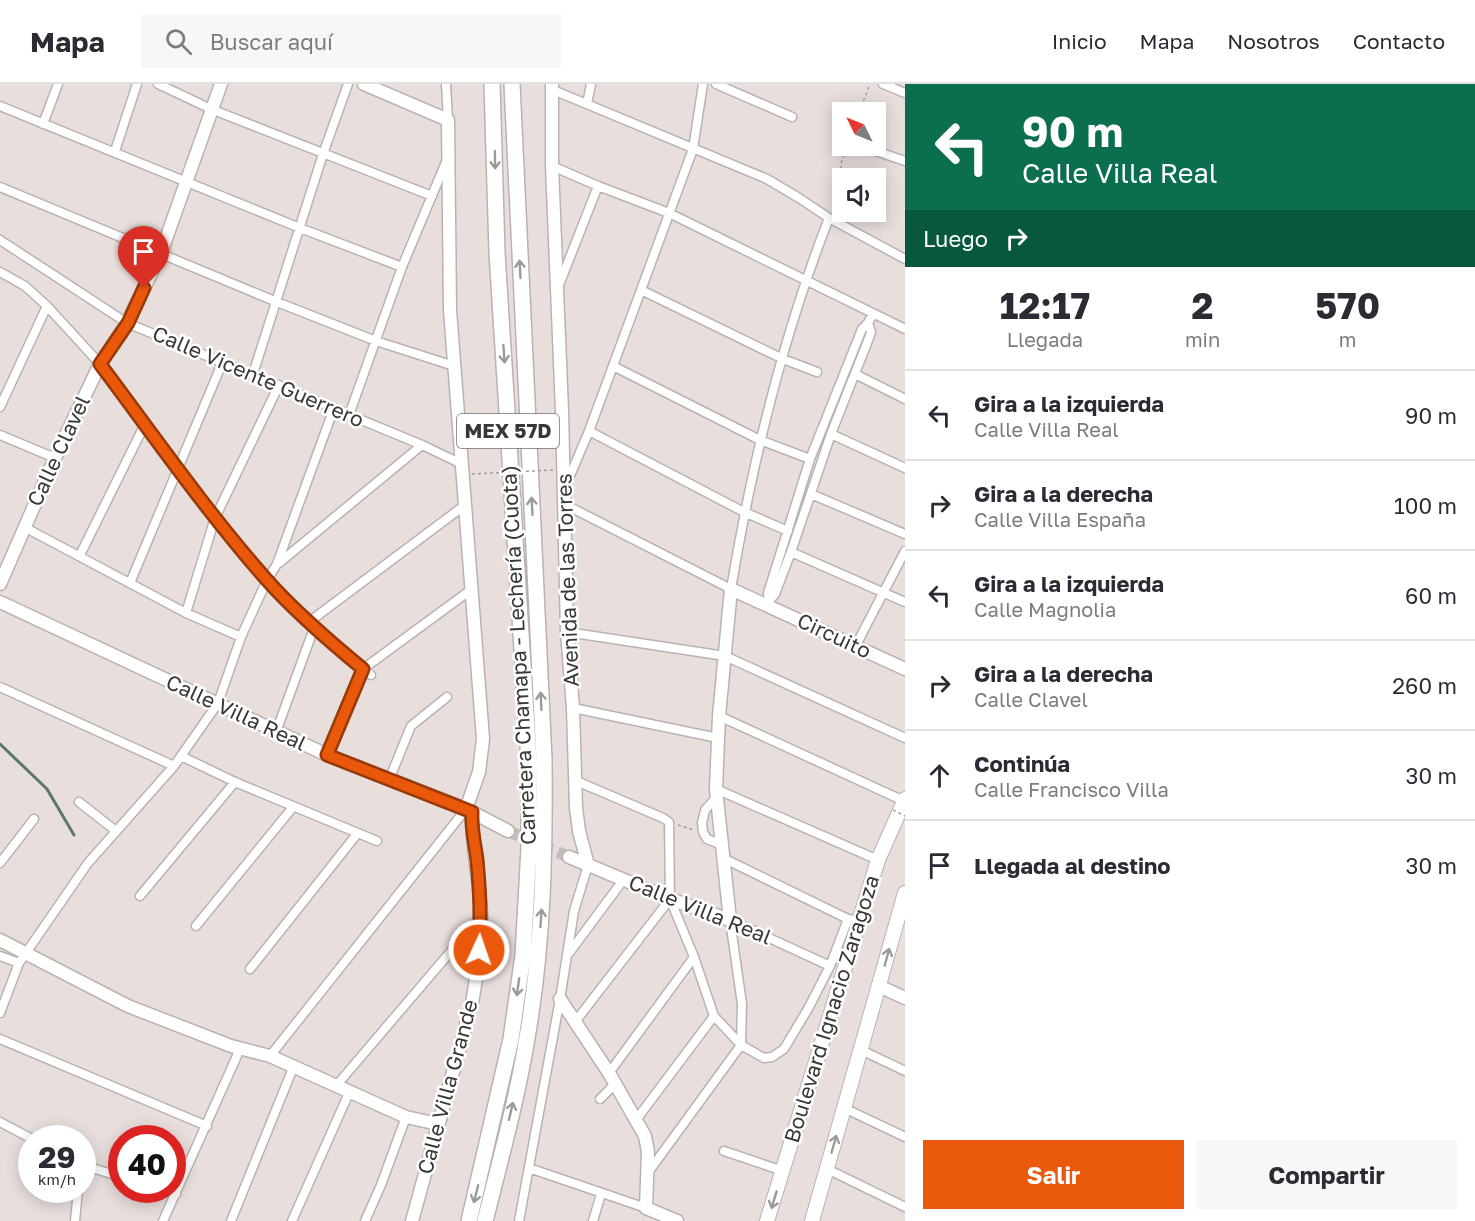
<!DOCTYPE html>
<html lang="es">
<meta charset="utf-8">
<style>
body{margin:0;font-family:"Golos Text",sans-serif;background:#f7f7f7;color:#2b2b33;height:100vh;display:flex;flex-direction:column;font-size:22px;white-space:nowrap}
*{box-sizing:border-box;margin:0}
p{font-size:20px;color:#7c7c81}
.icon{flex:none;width:33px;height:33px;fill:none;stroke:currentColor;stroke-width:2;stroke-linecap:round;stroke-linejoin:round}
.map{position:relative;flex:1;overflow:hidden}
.side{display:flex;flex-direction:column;background:#fff;width:570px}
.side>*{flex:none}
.hud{background:#0b6e4f;color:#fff;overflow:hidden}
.needle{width:39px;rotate:313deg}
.fabs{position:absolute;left:832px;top:18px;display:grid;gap:12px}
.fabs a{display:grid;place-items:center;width:54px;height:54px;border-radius:0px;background:#fff;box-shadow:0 3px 15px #0003;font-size:30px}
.speed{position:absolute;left:18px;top:1041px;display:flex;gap:12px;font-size:30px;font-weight:700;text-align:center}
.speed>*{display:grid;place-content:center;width:78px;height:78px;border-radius:50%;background:#fff;box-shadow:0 3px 15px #0003;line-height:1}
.speed small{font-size:15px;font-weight:400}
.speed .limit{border:9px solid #d22;background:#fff;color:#111}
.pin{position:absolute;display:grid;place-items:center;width:51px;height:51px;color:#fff;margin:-62px -26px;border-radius:50% 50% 50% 0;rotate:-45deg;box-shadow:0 0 6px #0007}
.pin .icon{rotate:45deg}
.me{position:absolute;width:66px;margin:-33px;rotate:3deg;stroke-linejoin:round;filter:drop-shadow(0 0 4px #0008)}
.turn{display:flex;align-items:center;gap:21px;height:126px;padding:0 18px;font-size:27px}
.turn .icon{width:78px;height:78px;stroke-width:2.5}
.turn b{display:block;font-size:42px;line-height:51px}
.then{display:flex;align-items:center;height:57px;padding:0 18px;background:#0003;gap:12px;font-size:22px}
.eta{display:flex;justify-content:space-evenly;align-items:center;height:102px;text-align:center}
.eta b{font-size:36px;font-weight:700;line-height:42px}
.action{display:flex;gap:12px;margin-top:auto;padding:12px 18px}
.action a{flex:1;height:69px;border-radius:0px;background:#ea580c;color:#fff;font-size:24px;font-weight:700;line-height:69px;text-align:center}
.action a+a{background:#f7f7f7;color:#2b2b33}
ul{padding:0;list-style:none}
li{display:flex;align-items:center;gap:18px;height:90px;padding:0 18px;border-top:2px solid #e1e1e2}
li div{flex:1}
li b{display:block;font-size:22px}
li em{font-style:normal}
header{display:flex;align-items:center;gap:36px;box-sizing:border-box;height:84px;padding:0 30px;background:#fff;border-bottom:2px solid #e1e1e2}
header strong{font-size:28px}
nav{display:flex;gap:33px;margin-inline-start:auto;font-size:21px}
.search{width:420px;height:54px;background:#f7f7f7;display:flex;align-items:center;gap:15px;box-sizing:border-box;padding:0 21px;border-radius:0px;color:#7c7c81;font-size:22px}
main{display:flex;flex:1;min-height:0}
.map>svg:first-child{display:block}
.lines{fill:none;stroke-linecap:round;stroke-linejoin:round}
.stream{stroke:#5b7869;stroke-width:3}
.secondary-tunnel{stroke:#c5bdbc;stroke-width:12;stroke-dasharray:12 6;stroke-linecap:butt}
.street-casing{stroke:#bbb2b0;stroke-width:11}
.secondary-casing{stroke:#bbb2b0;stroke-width:15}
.primary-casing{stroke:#bbb2b0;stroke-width:16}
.highway-casing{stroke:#bbb2b0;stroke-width:18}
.path{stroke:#a39d9b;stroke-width:1.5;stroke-dasharray:3 3;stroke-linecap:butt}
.street{stroke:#fff;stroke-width:8}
.secondary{stroke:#fff;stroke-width:12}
.primary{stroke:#fff;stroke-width:14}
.highway{stroke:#fff;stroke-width:15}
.path-bridge{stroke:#a39d9b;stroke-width:1.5;stroke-dasharray:3 3;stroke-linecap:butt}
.oneway{stroke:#9c9b9a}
.route-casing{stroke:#983908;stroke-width:15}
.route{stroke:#ea580c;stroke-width:10}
.labels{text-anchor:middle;stroke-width:5;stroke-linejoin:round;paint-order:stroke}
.shield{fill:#fff;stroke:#757372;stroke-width:1.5}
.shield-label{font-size:20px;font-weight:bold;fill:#3a3736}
.street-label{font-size:21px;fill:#3a3736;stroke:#fff}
</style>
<header>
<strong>Mapa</strong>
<div class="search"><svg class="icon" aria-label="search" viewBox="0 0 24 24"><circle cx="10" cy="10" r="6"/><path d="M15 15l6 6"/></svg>Buscar aquí</div>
<nav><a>Inicio</a><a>Mapa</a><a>Nosotros</a><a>Contacto</a></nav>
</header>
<main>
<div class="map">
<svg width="905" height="1137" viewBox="0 0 905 1137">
<rect width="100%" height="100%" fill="#e8dfdd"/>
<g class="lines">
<!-- stream -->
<path class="stream" d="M0,660L47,705L74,751"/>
<!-- secondary-tunnel -->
<path class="secondary-tunnel" d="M508,747L569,773"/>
<defs>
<path id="street" d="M158,0L211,25L432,112
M446,0L448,36
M716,0L792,33
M883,0L905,9
M553,6L767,95L799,114L829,134L905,175
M587,20L591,0
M0,22L300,144L402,183
M43,40L58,0
M861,62L905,77
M115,67L137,0
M552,82L598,102L669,129L905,245
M0,103L277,218L376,257L454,282
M0,156L127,239L422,361L462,380
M0,188L25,202L47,222L100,280L215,434L267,496L314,544L371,591
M559,201L598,102
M641,206L783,275L817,288
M613,282L760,356L810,375
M253,290L323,70L348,0
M855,290L905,315
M0,323L47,222
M349,331L402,183L446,78
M589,347L744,428L788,447
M831,350L905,384
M0,351L55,374
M566,401L589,347L693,65L703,0
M811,410L905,450
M564,420L731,505C752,379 782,254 829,134
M24,443L186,529L241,553
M791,468L905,518
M80,471L145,340
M279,479L422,361
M130,499L223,277
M770,516L775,510L791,468L831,350L869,254L871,248L868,239
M769,522L768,509L810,375L862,245L868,239L873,230
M186,529L215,434L279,301
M309,538L465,421
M567,548L725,572L905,654
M855,563L905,467
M0,603L174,682
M573,624L718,654
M719,632L904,717
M276,648L314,544
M327,671L363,585L472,505
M181,672L235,698L377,757
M389,696L411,642L447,613
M574,696L663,734L669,738L670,815L575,938
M716,705L878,776
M716,714L705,726L702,739L703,748L707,755L722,761
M79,718L116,747
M723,774L848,835L853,836
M0,779L34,735
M140,812L235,698
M670,815L694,873L714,932L741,961L764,974L772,973L784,965L809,923L830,882L848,835
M730,836L830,882
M196,842L293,723
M569,869L624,795
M0,872L19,879
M250,885L357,750
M0,929L19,879L88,779L174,682L218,619L241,553L267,496L277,480L334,324
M0,955L207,1042
M861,966L905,987
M270,972L466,725
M609,989L694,873
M336,1002L481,832
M600,1015L615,1000
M844,1024L905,1053
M636,1036L714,932
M0,1038L32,1055
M724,1067L783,1087
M82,1081L122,1093
M529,1084L646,1124
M827,1085L905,1123
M647,1090L741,961L742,920L730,836
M161,1106L176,1110
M75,1137L78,1106
M163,1137L240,965
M231,1137L293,984
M292,1137L349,1009
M365,1137L381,1101L406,1033
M519,1137L560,915L574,827L588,781
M593,1137L601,1110"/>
<path id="secondary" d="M364,0L448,36L450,226L483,655L479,688L466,725
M552,0V82L562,327L567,548L573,624L576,724L579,747L588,781
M0,500L55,374L100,280L127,239L161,169L221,0
M0,518L327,671L466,725L508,747
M569,773L670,815L730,836L716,705L719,632L731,505L905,585
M0,856L128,922L231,962L270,972L406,1033L438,1040
M879,902L905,914
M560,915L609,989L645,1052L648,1068L646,1124L677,1137
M412,1137L472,919C477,890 482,860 481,831C480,796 471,762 472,728"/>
<path id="primary" d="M767,1137L878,776L905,715
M812,1137L905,809"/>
<path id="highway" d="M469,1137L511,955L523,871L529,764V677L497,169L492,0
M485,1137C500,1077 517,1015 527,954C543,862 545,769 544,675L512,0"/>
</defs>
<!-- street casing -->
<use href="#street" class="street-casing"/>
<!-- secondary casing -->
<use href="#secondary" class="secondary-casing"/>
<!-- primary casing -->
<use href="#primary" class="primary-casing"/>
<!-- highway casing -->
<use href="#highway" class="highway-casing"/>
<!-- path -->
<path class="path" d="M859,28L870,0
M843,115L841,80L846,62
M678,741L694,746"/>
<!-- street -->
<use href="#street" class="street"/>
<!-- secondary -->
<use href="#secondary" class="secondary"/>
<!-- primary -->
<use href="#primary" class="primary"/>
<!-- highway -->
<use href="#highway" class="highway"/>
<!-- path-bridge -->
<path class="path-bridge" d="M472,390L553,386
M893,726L905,732"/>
</g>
<!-- one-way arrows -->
<defs><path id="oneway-shaft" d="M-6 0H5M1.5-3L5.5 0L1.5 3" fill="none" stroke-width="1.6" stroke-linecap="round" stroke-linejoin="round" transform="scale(1.5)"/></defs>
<g class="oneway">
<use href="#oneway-shaft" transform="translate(495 76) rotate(89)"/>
<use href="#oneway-shaft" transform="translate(520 185) rotate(-93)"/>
<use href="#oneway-shaft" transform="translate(504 270) rotate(86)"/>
<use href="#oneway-shaft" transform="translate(532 422) rotate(-93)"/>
<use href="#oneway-shaft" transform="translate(541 617) rotate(-93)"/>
<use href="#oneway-shaft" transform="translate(541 834) rotate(-86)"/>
<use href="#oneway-shaft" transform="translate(887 873) rotate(-75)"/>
<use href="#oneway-shaft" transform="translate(518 903) rotate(98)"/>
<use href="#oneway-shaft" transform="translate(511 1027) rotate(-77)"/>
<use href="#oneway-shaft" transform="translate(834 1060) rotate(-74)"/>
<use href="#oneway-shaft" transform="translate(476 1110) rotate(104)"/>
<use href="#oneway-shaft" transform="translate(774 1116) rotate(107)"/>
</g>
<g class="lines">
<defs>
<path id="route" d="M144,204L128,239L100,280C154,352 206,427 266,495C295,528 329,557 363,585L327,671L472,728C471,745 475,760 477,776C480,806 481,836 479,866"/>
</defs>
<!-- route casing -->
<use href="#route" class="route-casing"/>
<!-- route -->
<use href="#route" class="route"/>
</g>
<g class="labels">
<!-- shield labels -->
<rect class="shield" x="457" y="330" width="102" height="34" rx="4.5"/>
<g class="shield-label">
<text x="508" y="354">MEX 57D</text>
</g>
<!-- street labels -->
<g class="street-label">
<text transform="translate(258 293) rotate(23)" y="7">Calle Vicente Guerrero</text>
<text transform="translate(59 367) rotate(-65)" y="7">Calle Clavel</text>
<text transform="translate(568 496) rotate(-92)" y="7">Avenida de las Torres</text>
<text transform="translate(834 552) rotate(25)" y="7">Circuito</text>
<text transform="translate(519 571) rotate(-93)" y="7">Carretera Chamapa - Lechería (Cuota)</text>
<text transform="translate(236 629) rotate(25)" y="7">Calle Villa Real</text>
<text transform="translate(700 826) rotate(22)" y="7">Calle Villa Real</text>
<text transform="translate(832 925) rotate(-73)" y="7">Boulevard Ignacio Zaragoza</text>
<text transform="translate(448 1003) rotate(-75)" y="7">Calle Villa Grande</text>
</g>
</g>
</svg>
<div class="fabs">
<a><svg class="needle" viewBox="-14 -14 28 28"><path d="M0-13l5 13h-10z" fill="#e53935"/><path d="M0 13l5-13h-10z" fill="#7c7c81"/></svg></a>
<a><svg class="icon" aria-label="sound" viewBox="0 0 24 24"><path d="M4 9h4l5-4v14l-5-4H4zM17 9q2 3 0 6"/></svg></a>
</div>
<div class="speed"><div>29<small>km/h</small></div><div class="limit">40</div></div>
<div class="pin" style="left:144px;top:204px;background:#d93025"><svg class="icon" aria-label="arrive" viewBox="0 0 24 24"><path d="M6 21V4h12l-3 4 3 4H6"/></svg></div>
<svg class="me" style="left:479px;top:866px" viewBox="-20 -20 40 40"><circle r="17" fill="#ea580c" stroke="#fff" stroke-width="3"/><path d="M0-11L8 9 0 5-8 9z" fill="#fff"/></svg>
</div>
<section class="side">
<div class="hud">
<div class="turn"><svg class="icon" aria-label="left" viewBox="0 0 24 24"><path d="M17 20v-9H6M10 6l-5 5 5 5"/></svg><div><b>90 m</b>Calle Villa Real</div></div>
<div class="then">Luego<svg class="icon" aria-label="right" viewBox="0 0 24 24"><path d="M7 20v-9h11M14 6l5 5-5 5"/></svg></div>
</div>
<div class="eta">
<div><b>12:17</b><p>Llegada</p></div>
<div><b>2</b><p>min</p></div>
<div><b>570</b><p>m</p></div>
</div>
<ul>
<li><svg class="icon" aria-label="left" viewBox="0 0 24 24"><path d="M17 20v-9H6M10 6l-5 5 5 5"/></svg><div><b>Gira a la izquierda</b><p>Calle Villa Real</p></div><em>90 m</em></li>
<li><svg class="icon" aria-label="right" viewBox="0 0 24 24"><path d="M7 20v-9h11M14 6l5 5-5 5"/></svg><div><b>Gira a la derecha</b><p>Calle Villa España</p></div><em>100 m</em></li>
<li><svg class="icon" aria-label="left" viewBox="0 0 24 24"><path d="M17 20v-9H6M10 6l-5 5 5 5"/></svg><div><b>Gira a la izquierda</b><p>Calle Magnolia</p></div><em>60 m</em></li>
<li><svg class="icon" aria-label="right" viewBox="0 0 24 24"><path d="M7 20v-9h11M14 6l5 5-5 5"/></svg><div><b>Gira a la derecha</b><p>Calle Clavel</p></div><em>260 m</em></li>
<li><svg class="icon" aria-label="ahead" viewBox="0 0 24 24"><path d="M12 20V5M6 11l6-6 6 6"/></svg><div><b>Continúa</b><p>Calle Francisco Villa</p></div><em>30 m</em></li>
<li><svg class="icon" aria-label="arrive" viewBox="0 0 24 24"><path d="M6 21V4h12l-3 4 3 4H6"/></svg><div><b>Llegada al destino</b></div><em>30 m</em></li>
</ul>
<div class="action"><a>Salir</a><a>Compartir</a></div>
</section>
</main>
